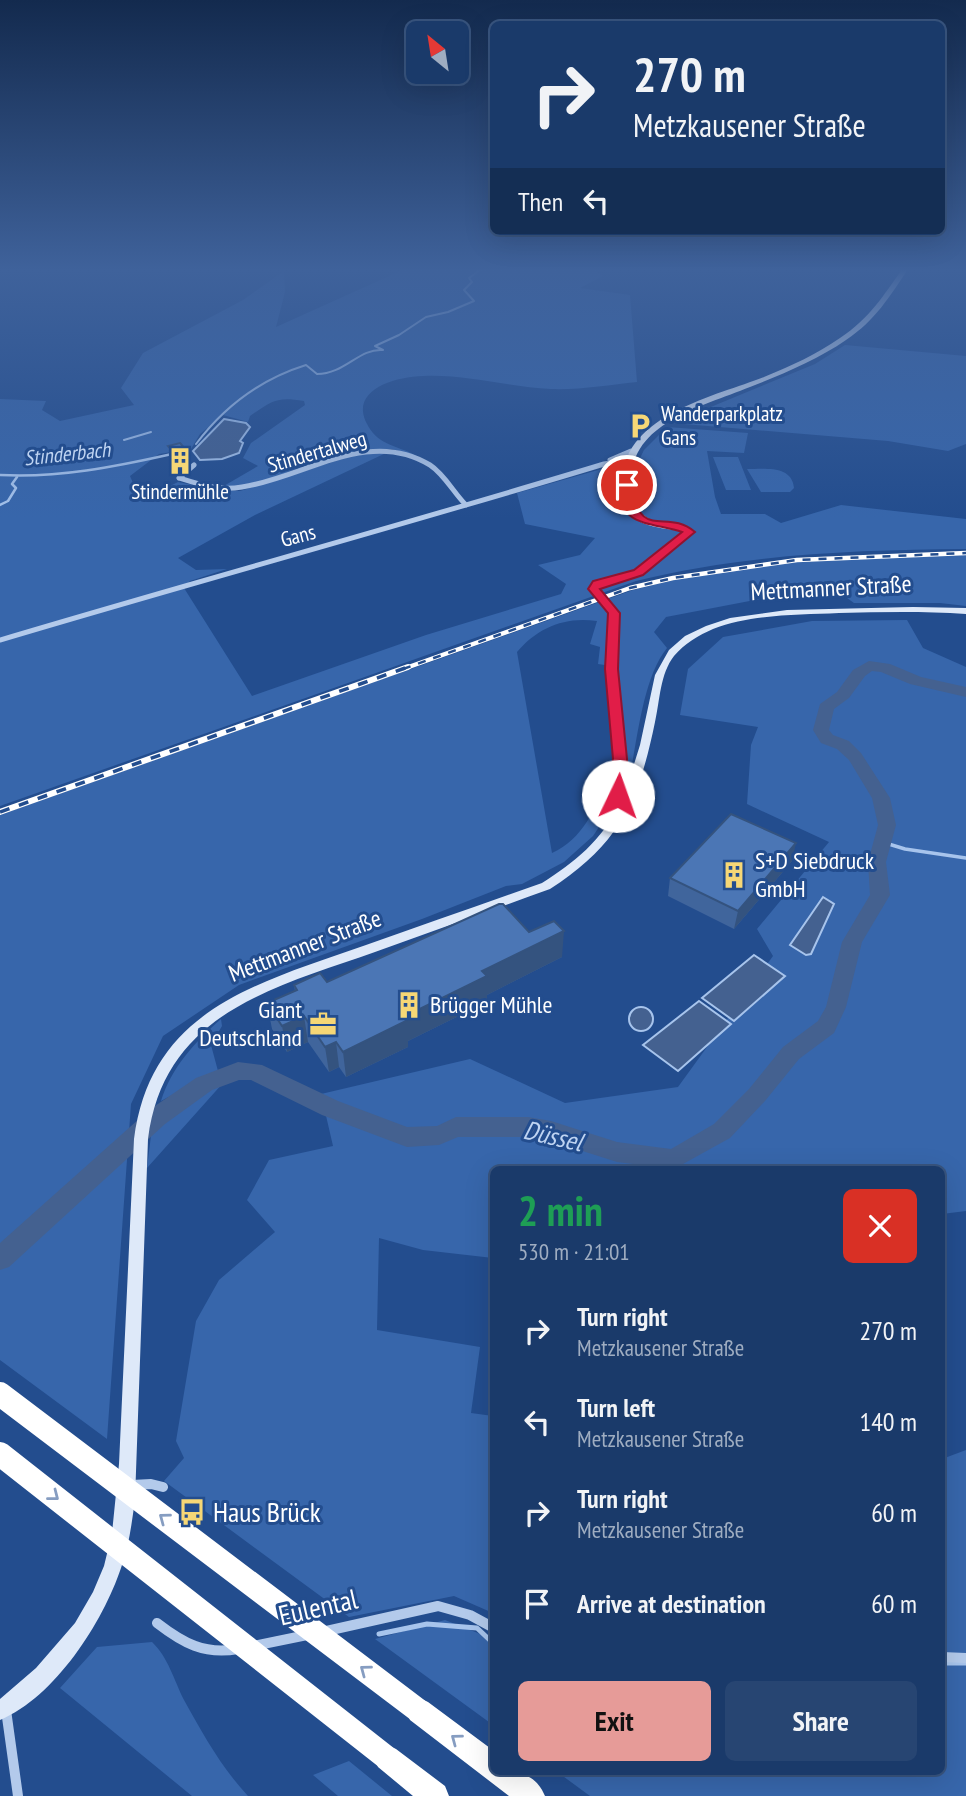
<!DOCTYPE html>
<meta charset="utf-8">
<style>
body{margin:0;font-family:"PT Sans Narrow",sans-serif;background:#274572;color:#f1f3f6;height:100vh;display:flex;flex-direction:column;font-size:26px;white-space:nowrap}
*{box-sizing:border-box;margin:0}
p{font-size:23px;color:#9fadc1}
.icon{flex:none;width:38px;height:38px;fill:none;stroke:currentColor;stroke-width:2;stroke-linecap:round;stroke-linejoin:round}
.map{position:relative;flex:1;overflow:hidden}
.sheet{position:absolute;left:490px;top:1166px;width:455px;height:609px;display:flex;flex-direction:column;background:#1a3a6a;border-radius:10px;box-shadow:0 7px 28px #0002,0 0 0 2px #38547e}
.sheet>*{flex:none}
.guide{position:absolute;left:490px;top:21px;width:455px;height:214px;border-radius:10px;box-shadow:0 7px 28px #0002,0 0 0 2px #38547e;background:#1a3a6a;color:#f1f3f6;overflow:hidden}
.needle{width:46px;rotate:330deg}
.controls{position:absolute;left:406px;top:21px;display:grid;gap:14px}
.controls a{display:grid;place-items:center;width:63px;height:63px;border-radius:10px;background:#1a3a6a;box-shadow:0 7px 28px #0002,0 0 0 2px #38547e;font-size:35px}
.pin{position:absolute;display:grid;place-items:center;width:60px;height:60px;color:#fff;margin:-30px;border:4px solid #fff;border-radius:50%;box-shadow:0 2px 7px #0007}
.me{position:absolute;width:77px;margin:-38px;rotate:3deg;stroke-linejoin:round;filter:drop-shadow(0 0 5px #0008)}
.turn{display:flex;align-items:center;gap:24px;height:147px;padding:0 28px;font-size:32px}
.turn .icon{width:91px;height:91px;stroke-width:2.5}
.turn b{display:block;font-size:49px;line-height:60px}
.then{display:flex;align-items:center;height:66px;padding:0 28px;background:#0003;gap:14px;font-size:26px}
.round{display:grid;place-items:center;flex:none;width:74px;height:74px;border-radius:10px;background:#274572}
.summary{display:flex;align-items:center;justify-content:space-between;height:119px;padding:0 28px}
h1{font-size:42px;font-weight:700;line-height:52px;color:#1e9e55}
.cta{display:flex;gap:14px;margin-top:auto;padding:14px 28px}
.cta a{flex:1;height:80px;border-radius:10px;background:#e69b98;color:#111;font-size:28px;font-weight:700;line-height:80px;text-align:center}
.cta a+a{background:#274572;color:#f1f3f6}
ul{padding:0;list-style:none}
li{display:flex;align-items:center;gap:21px;height:91px;padding:0 28px}
li div{flex:1}
li b{display:block;font-size:26px}
li em{font-style:normal}
.map>svg:first-child{display:block}
.green{fill:#3766ab}
.water{fill:#446190;stroke:#a7c4ec;stroke-width:2}
.lines{fill:none;stroke-linecap:round;stroke-linejoin:round}
.stream-far3{stroke:#a7c4ec;stroke-width:2}
.stream-far2{stroke:#a7c4ec;stroke-width:2.5}
.stream-far1{stroke:#a7c4ec;stroke-width:3.5}
.stream{stroke:#a7c4ec;stroke-width:5}
.river{fill:#446190;fill-rule:evenodd}
.street-far1{stroke:#b3caeb;stroke-width:5}
.street{stroke:#b3caeb;stroke-width:10}
.secondary{fill:#dee9f9;fill-rule:evenodd}
.highway{fill:#fff;fill-rule:evenodd}
.rail-far1-casing{stroke:#fff;stroke-width:4.5}
.rail-casing{stroke:#fff;stroke-width:6}
.rail-far1{stroke:#234d8e;stroke-width:2.5;stroke-dasharray:8;stroke-linecap:butt}
.rail{stroke:#234d8e;stroke-width:3.5;stroke-dasharray:10;stroke-linecap:butt}
.highway-bridge{stroke:#fff;stroke-width:24}
.wall{fill:#40659c}
.shaded-wall{fill:#34537f}
.building{fill:#4b76b5;stroke:#34537f;stroke-width:2}
.oneway{stroke:#869dc1}
.route{fill:#e11d48;stroke:#92132f;stroke-width:2}
.labels{text-anchor:middle;stroke-width:6;stroke-linejoin:round;paint-order:stroke}
.far-poi-label{font-size:21px;fill:#fff;stroke:#234d8e;text-anchor:start}
.far-street-label{font-size:21px;fill:#fff;stroke:#234d8e}
.far-water-label{font-size:21px;font-style:italic;fill:#bfd4f2;stroke:#234d8e}
.street-label{font-size:24px;fill:#fff;stroke:#234d8e}
.poi-label{font-size:24px;fill:#fff;stroke:#234d8e;text-anchor:start}
.water-label{font-size:26px;font-style:italic;fill:#bfd4f2;stroke:#234d8e}
.near-poi-label{font-size:28px;fill:#fff;stroke:#234d8e;text-anchor:start}
.near-street-label{font-size:28px;fill:#fff;stroke:#234d8e}
</style>
<div class="map">
<svg width="966" height="1796" viewBox="0 0 966 1796">
<rect width="100%" height="100%" fill="#234d8e"/>
<!-- green -->
<path class="green" d="M407,268H610L597,272L603,276L580,288L630,295L637,382C609,385 580,390 551,389C508,387 466,374 423,376C389,377 342,394 373,433C385,447 406,448 420,458L392,449H376L302,466L256,485L222,487L258,466L243,458L251,443L305,405L304,401C276,396 272,401 250,416L248,422L223,415L200,434L191,449L159,454L130,476L133,483L150,496L178,482L217,490L240,491L352,456L388,452L255,515L178,558L196,570L227,569L190,581L184,588L252,696L426,635L561,594L566,584L538,565L580,555L595,538L525,524L517,493L623,463L621,490L627,505L637,502L631,497L632,460H639L644,450L667,427L748,433L744,453L707,451L715,497L721,514H765L781,523L841,505L966,519V549C852,550 747,554 636,581L0,806V399L46,401L42,410L60,421L134,405L121,388L143,353L243,300L281,273L284,272L285,292L276,327Z
M845,345L966,356V444L948,451L888,441L672,423L815,364Z
M713,457H738L751,490H726Z
M747,469C765,469 792,465 794,488L790,492H761Z
M966,555V606L940,603H854L840,593L765,598L666,617L654,632L667,648C641,680 637,748 627,789L618,667L598,664L600,647L590,644L597,621C565,616 537,628 517,652L552,853C583,839 595,809 608,779L612,786L613,806L593,836L564,862L522,884L506,886L422,919L239,985L163,1036L131,1104L107,1439L0,1360V815L633,590L703,573L797,560Z
M907,620L923,648L966,667V1211L942,1214V1169H494L493,1258L423,1250L379,1238L377,1330L480,1347L471,1413L493,1416V1613L454,1596L349,1617L164,1481L184,1458L176,1441L196,1321L219,1280L275,1232L247,1200L269,1160L333,1146L321,1094L470,1059L565,1103L678,1087L773,956L757,929L829,842L747,804L751,745L758,727L680,715L688,669L723,637L812,621Z
M221,1019L222,1026L211,1045L218,1071L161,1101C171,1068 195,1042 221,1019Z
M223,1083L147,1168L152,1127L214,1085Z
M966,1450V1796H590L556,1771H942V1459Z
M445,1620L493,1639V1725L375,1639Z
M152,1642C168,1657 174,1680 184,1700C203,1734 221,1767 248,1796H192L60,1688L97,1647Z
M349,1761L392,1796H338L313,1775Z"/>
<!-- water -->
<path class="water" d="M224,419L246,423L250,427L240,441L243,443L239,453L222,459L200,460L193,451Z
M823,897L834,904L811,954L806,955L790,945Z
M754,955L785,976L734,1021L702,998Z
M699,1001L731,1024L678,1071L643,1045Z
M629 1019a12 12 0 1 1 24 0a12 12 0 1 1-24 0Z"/>
<g class="lines">
<!-- stream-far3 -->
<path class="stream-far3" d="M124,440L151,432
M196,444C224,407 261,379 306,365L317,374C345,374 359,348 383,350L375,346L399,335L426,317L448,312L474,301L464,290L472,282L469,278L483,268"/>
<!-- stream-far2 -->
<path class="stream-far2" d="M0,475C59,478 114,467 172,454
M0,505L8,501L16,488L12,484L17,477"/>
<!-- stream-far1 -->
<path class="stream-far1" d="M882,842L905,849L966,858"/>
<!-- stream -->
<path class="stream" d="M379,1634L427,1624L477,1628L494,1644
M942,1663H966"/>
<!-- river -->
<path class="river" d="M869,661L890,664L921,677L966,687V697L910,684L881,672L872,671L865,676L849,698L834,709L829,730L833,735L849,741L861,753L890,798L896,825L886,862L890,895L862,942L846,1007L834,1033L799,1059L765,1101L730,1138L674,1169L617,1162L551,1141L528,1137H458L439,1145L407,1147L322,1115L251,1080H239L212,1090L165,1124L9,1267L0,1270V1243L149,1110L196,1078L238,1062L262,1065L338,1101L407,1127L437,1126L456,1117H528L551,1121L617,1142L671,1149L714,1124L749,1089L783,1047L818,1021L826,1007L842,942L870,895L868,862L878,825L872,798L849,760L837,749L821,743L813,730L820,704L837,692L853,670Z"/>
<!-- street-far1 -->
<path class="street-far1" d="M610,460L631,451
M194,465L179,478C201,485 219,491 242,487C304,478 368,427 430,465C444,474 454,493 466,505
M0,640C201,580 403,525 604,464L629,460"/>
<!-- street -->
<path class="street" d="M132,1485L151,1484L163,1487
M157,1623C183,1643 204,1655 238,1649
M322,1632L438,1606L470,1615L494,1628
M253,1646L307,1635
M942,1657L966,1658
M6,1710L18,1796"/>
<!-- secondary -->
<path class="secondary" d="M903,268H909C889,297 876,320 846,340C817,360 783,374 750,387C693,410 610,428 636,510L652,521L689,527L694,532L641,574L601,586L599,589L619,613L616,669L625,759L626,790L640,745L655,675L669,650L685,636L706,626L730,618L787,610L913,607L966,608V614C924,611 881,612 839,613C797,615 752,614 713,629C699,635 684,644 674,656C660,674 660,700 655,722C639,800 620,844 550,889C492,910 433,931 375,952C273,988 164,1013 148,1139L135,1499C132,1522 129,1546 121,1568C103,1622 55,1697 0,1720V1699L36,1668L75,1623L93,1592L104,1566L112,1533L119,1464L134,1139C151,1008 259,983 366,945C425,924 483,904 542,883C574,863 602,840 619,805L614,802L615,759L606,669L609,613L589,589L595,582L635,570L685,532C673,529 660,529 648,525C628,519 620,498 622,479C626,414 716,396 764,377C791,366 817,354 840,338C870,318 883,296 903,268Z"/>
<!-- highway -->
<path class="highway" d="M419,1698L428,1702L494,1751V1771C516,1771 535,1772 545,1796H509L410,1720L406,1711L410,1702Z
M387,1745L396,1749L445,1786L449,1796H413L378,1767L374,1758L378,1749Z"/>
<defs>
<path id="rail-far1" d="M403,669L630,588L673,578L797,560L966,553"/>
<path id="rail" d="M0,812L408,667"/>
</defs>
<!-- rail-far1 casing -->
<use href="#rail-far1" class="rail-far1-casing"/>
<!-- rail casing -->
<use href="#rail" class="rail-casing"/>
<!-- rail-far1 -->
<use href="#rail-far1" class="rail-far1"/>
<!-- rail -->
<use href="#rail" class="rail"/>
<!-- highway-bridge -->
<path class="highway-bridge" d="M0,1394L419,1711
M0,1454L387,1758"/>
</g>
<!-- wall -->
<path class="wall" d="M168,446L187,451L189,462L179,468L170,457Z
M792,861L734,929L668,896L670,878Z
M529,932L562,957L487,995V1002L408,1041V1047L346,1077L339,1067L329,1072L308,1042L287,1052L272,1029L267,1003L295,991L294,985L327,982Z"/>
<!-- shaded-wall -->
<path class="shaded-wall" d="M187,451L189,462L179,468L177,456Z
M796,843L792,861L734,929L738,911Z
M564,931L562,957L487,995V1002L408,1041V1047L346,1077L343,1052L482,971Z
M304,1016L308,1042L287,1052L282,1026Z
M336,1042L339,1067L329,1072L325,1047Z"/>
<!-- building -->
<path class="building" d="M180,443L187,451L177,456L168,446Z
M731,814L796,843L738,911L670,878Z
M499,904H503L529,932L554,921L564,931L482,971L487,976L403,1017L406,1021L343,1052L336,1042L325,1047L304,1016L282,1026L267,1003L297,990L294,985L320,973L327,982Z"/>
<!-- one-way arrows -->
<defs><path id="oneway-chevron" d="M-2-3.5L2.5 0L-2 3.5" fill="none" stroke-width="1.6" stroke-linecap="round" stroke-linejoin="round" transform="scale(1.75)"/></defs>
<g class="oneway">
<use href="#oneway-chevron" transform="translate(54 1496) rotate(38)"/>
<use href="#oneway-chevron" transform="translate(164 1518) rotate(-143)"/>
<use href="#oneway-chevron" transform="translate(365 1670) rotate(-143)"/>
<use href="#oneway-chevron" transform="translate(456 1739) rotate(-143)"/>
</g>
<!-- sky -->
<linearGradient id="sky" x2="0" y2="1"><stop stop-color="#132a4e"/><stop offset="0.52" stop-color="#3f629b"/><stop offset="1" stop-color="#3f629b" stop-opacity="0"/></linearGradient>
<rect width="966" height="519" fill="url(#sky)"/>
<!-- route -->
<path class="route" d="M623,482L632,485C639,543 667,507 695,532L643,575L600,589L620,613L618,669L627,759L626,796L618,801L611,796L613,759L605,669L608,613L588,589L593,581L634,570L682,532C655,522 612,528 623,482Z"/>
<!-- icons -->
<defs>
<symbol id="parking-bare" viewBox="-9 -9 18 18"><path d="M-3.5-5.5H1a3.5 3.5 0 0 1 0 7H-1V5.5H-3.5ZM-1-3.4V-.6H.8a1.4 1.4 0 0 0 0-2.8Z" fill="#f6d776" stroke="#234d8e" stroke-width="2.5" paint-order="stroke"/></symbol>
<symbol id="building-bare" viewBox="-9 -9 18 18"><path d="M-4-6H4V6H1V3H-1V6H-4ZM-2.5-4.3h1.7v1.8h-1.7ZM.8-4.3h1.7v1.8H.8ZM-2.5-1h1.7V.8h-1.7ZM.8-1h1.7V.8H.8Z" fill="#f6d776" stroke="#234d8e" stroke-width="2.5" paint-order="stroke"/></symbol>
<symbol id="office-bare" viewBox="-9 -9 18 18"><path d="M-6-3h4V-5.5h4V-3h4V5H-6ZM-1-4.5V-3h2v-1.5ZM-6 0V1H6V0Z" fill="#f6d776" stroke="#234d8e" stroke-width="2.5" paint-order="stroke"/></symbol>
<symbol id="bus-bare" viewBox="-9 -9 18 18"><path d="M-5-6H5V4H4V6H2V4H-2V6H-4V4H-5ZM-3.5-4V0h7V-4ZM-3.5 1.2v1.5H-2V1.2ZM2 1.2v1.5H3.5V1.2Z" fill="#f6d776" stroke="#234d8e" stroke-width="2.5" paint-order="stroke"/></symbol>
</defs>
<g fill-rule="evenodd">
<use href="#parking-bare" x="621" y="407" width="38" height="38"/>
<use href="#building-bare" x="161" y="442" width="38" height="38"/>
<use href="#building-bare" x="715" y="856" width="38" height="38"/>
<use href="#building-bare" x="390" y="986" width="38" height="38"/>
<use href="#office-bare" x="304" y="1005" width="38" height="38"/>
<use href="#bus-bare" x="173" y="1493" width="38" height="38"/>
</g>
<g class="labels">
<!-- far-poi labels -->
<g class="far-poi-label">
<text x="661" y="421">Wanderparkplatz<tspan x="661" dy="24">Gans</tspan></text>
<text x="180" y="499" text-anchor="middle">Stindermühle</text>
</g>
<!-- far-street labels -->
<g class="far-street-label">
<text transform="translate(317 452) rotate(-16)" y="7">Stindertalweg</text>
<text transform="translate(298 536) rotate(-15)" y="7">Gans</text>
</g>
<!-- far-water labels -->
<g class="far-water-label">
<text transform="translate(67 454) rotate(-6)" y="7">Stinderbach</text>
</g>
<!-- street labels -->
<g class="street-label">
<text transform="translate(831 588) rotate(-3)" y="8">Mettmanner Straße</text>
<text transform="translate(305 946) rotate(-21)" y="8">Mettmanner Straße</text>
</g>
<!-- poi labels -->
<g class="poi-label">
<text x="755" y="869">S+D Siebdruck<tspan x="755" dy="28">GmbH</tspan></text>
<text x="430" y="1013">Brügger Mühle</text>
<text x="302" y="1018" text-anchor="end">Giant<tspan x="302" dy="28">Deutschland</tspan></text>
</g>
<!-- water labels -->
<g class="water-label">
<text transform="translate(553 1136) rotate(13)" y="9">Düssel</text>
</g>
<!-- near-poi labels -->
<g class="near-poi-label">
<text x="213" y="1522">Haus Brück</text>
</g>
<!-- near-street labels -->
<g class="near-street-label">
<text transform="translate(318 1607) rotate(-13)" y="10">Eulental</text>
</g>
</g>
</svg>
<div class="controls">
<a><svg class="needle" viewBox="-14 -14 28 28"><path d="M0-13l5 13h-10z" fill="#e53935"/><path d="M0 13l5-13h-10z" fill="#9fadc1"/></svg></a>
</div>
<div class="pin" style="left:627px;top:485px;background:#d93025"><svg class="icon" aria-label="arrive" viewBox="0 0 24 24"><path d="M6 21V4h12l-3 4 3 4H6"/></svg></div>
<svg class="me" style="left:618px;top:796px" viewBox="-20 -20 40 40"><circle r="19" fill="#fff"/><path d="M0-13L10 11 0 6-10 11z" fill="#e11d48"/></svg>
<div class="guide">
<div class="turn"><svg class="icon" aria-label="right" viewBox="0 0 24 24"><path d="M7 20v-9h11M14 6l5 5-5 5"/></svg><div><b>270 m</b>Metzkausener Straße</div></div>
<div class="then">Then<svg class="icon" aria-label="left" viewBox="0 0 24 24"><path d="M17 20v-9H6M10 6l-5 5 5 5"/></svg></div>
</div>
<section class="sheet">
<div class="summary"><div><h1>2 min</h1><p>530 m · 21:01</p></div><a class="round" style="background:#d93025;color:#fff"><svg class="icon" aria-label="close" viewBox="0 0 24 24"><path d="M6 6l12 12M18 6L6 18"/></svg></a></div>
<ul>
<li><svg class="icon" aria-label="right" viewBox="0 0 24 24"><path d="M7 20v-9h11M14 6l5 5-5 5"/></svg><div><b>Turn right</b><p>Metzkausener Straße</p></div><em>270 m</em></li>
<li><svg class="icon" aria-label="left" viewBox="0 0 24 24"><path d="M17 20v-9H6M10 6l-5 5 5 5"/></svg><div><b>Turn left</b><p>Metzkausener Straße</p></div><em>140 m</em></li>
<li><svg class="icon" aria-label="right" viewBox="0 0 24 24"><path d="M7 20v-9h11M14 6l5 5-5 5"/></svg><div><b>Turn right</b><p>Metzkausener Straße</p></div><em>60 m</em></li>
<li><svg class="icon" aria-label="arrive" viewBox="0 0 24 24"><path d="M6 21V4h12l-3 4 3 4H6"/></svg><div><b>Arrive at destination</b></div><em>60 m</em></li>
</ul>
<div class="cta"><a>Exit</a><a>Share</a></div>
</section>
</div>
